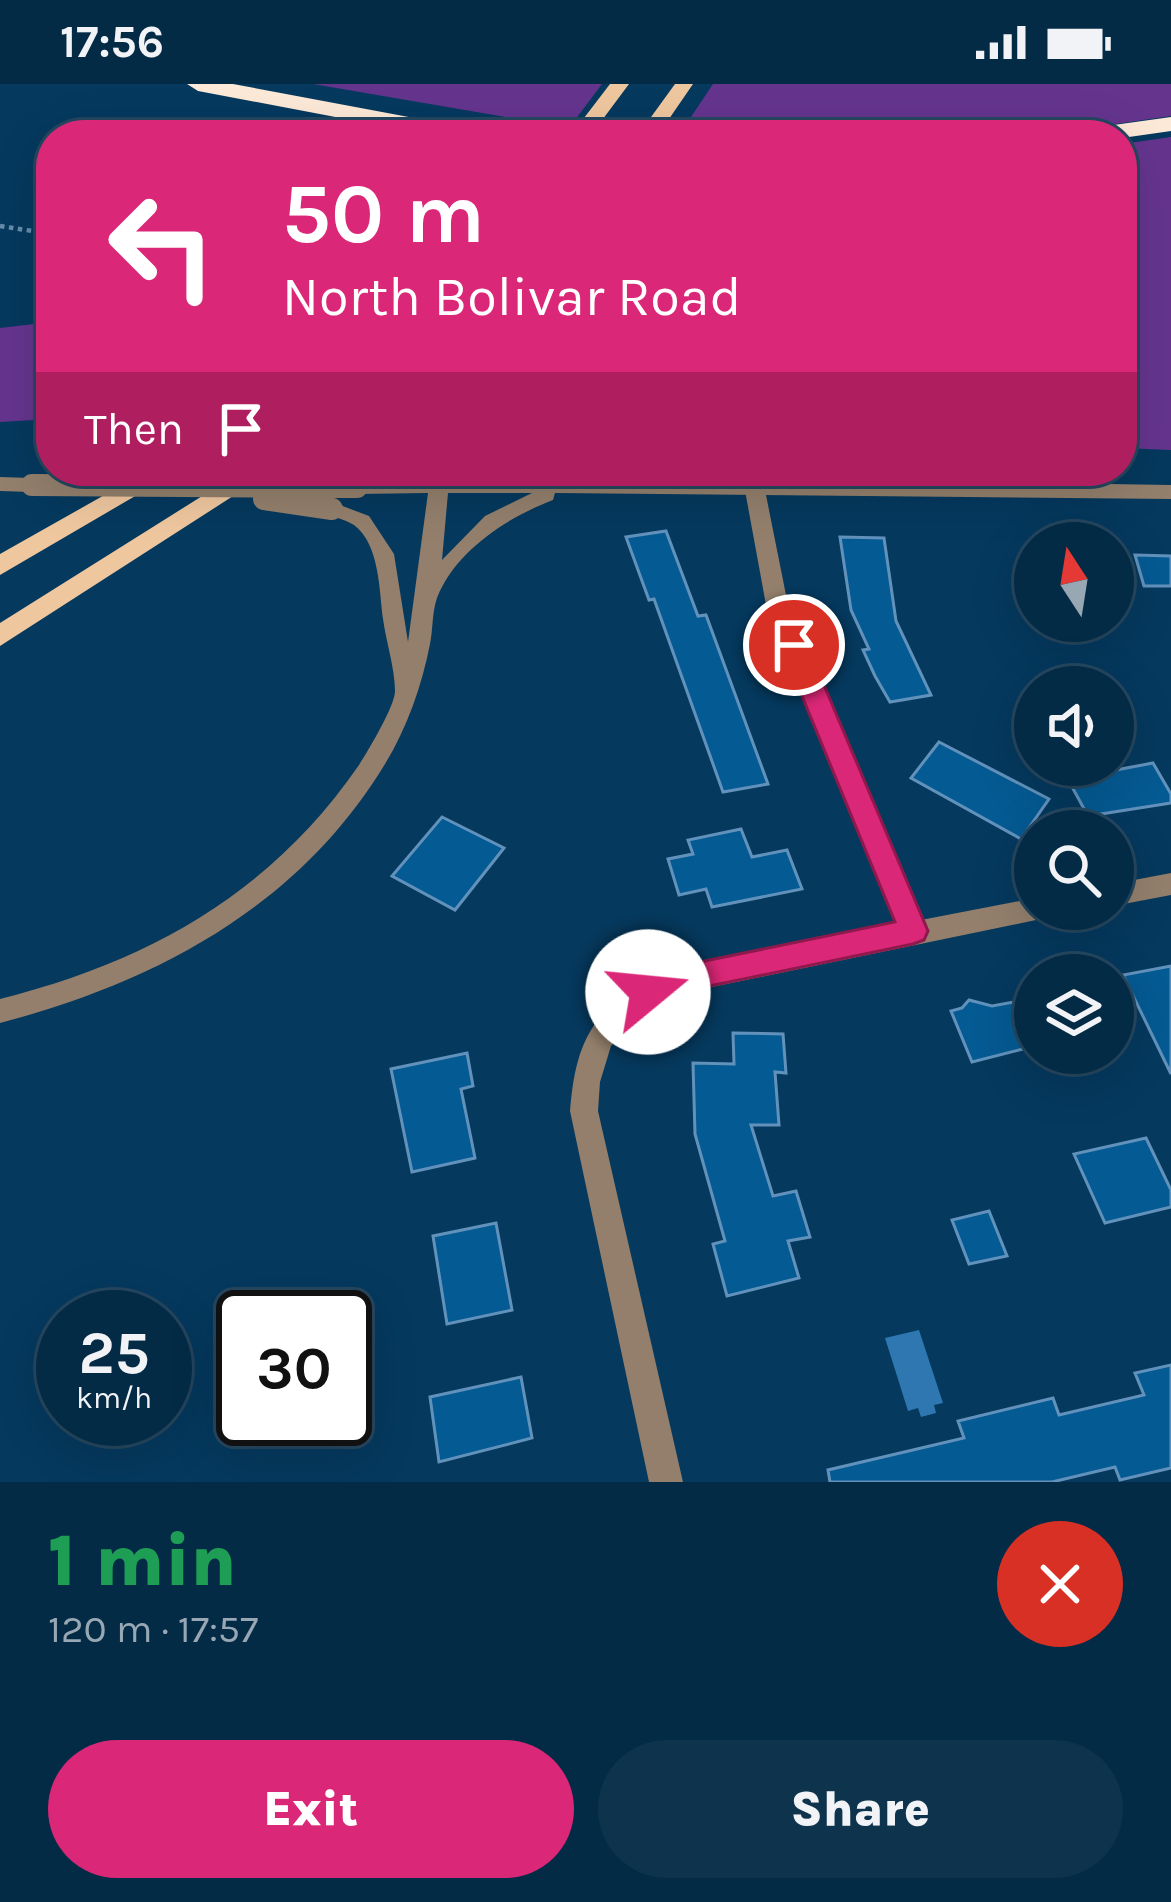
<!DOCTYPE html>
<meta charset="utf-8">
<style>
body{margin:0;font-family:Karla,sans-serif;background:#0d334d;color:#f1f3f6;height:100vh;display:flex;flex-direction:column;font-size:45px;white-space:nowrap}
*{box-sizing:border-box;margin:0}
p{font-size:39px;color:#97a7b3}
.icon{flex:none;width:66px;height:66px;fill:none;stroke:currentColor;stroke-width:2;stroke-linecap:round;stroke-linejoin:round}
.map{position:relative;height:1398px;overflow:hidden}
.panel{display:flex;flex-direction:column;background:#042b46;flex:1}
.panel>*{flex:none}
.top-card{position:absolute;left:36px;top:36px;width:1101px;height:366px;border-radius:48px;box-shadow:0 12px 48px #0002,0 0 0 3px #25475f;background:#db2777;color:#fff;overflow:hidden}
.needle{width:78px;rotate:348deg}
.buttons{position:absolute;left:1014px;top:438px;display:grid;gap:24px}
.buttons a{display:grid;place-items:center;width:120px;height:120px;border-radius:50%;background:#042b46;box-shadow:0 12px 48px #0002,0 0 0 3px #25475f;font-size:60px}
.speed{position:absolute;left:36px;top:1206px;display:flex;gap:24px;font-size:60px;font-weight:700;text-align:center}
.speed>*{display:grid;place-content:center;width:156px;height:156px;border-radius:50%;background:#042b46;box-shadow:0 12px 48px #0002,0 0 0 3px #25475f;line-height:1}
.speed small{font-size:30px;font-weight:400}
.speed .limit{border:6px solid #111;border-radius:18px;background:#fff;color:#111}
.pin{position:absolute;display:grid;place-items:center;width:102px;height:102px;color:#fff;margin:-51px;border:6px solid #fff;border-radius:50%;box-shadow:0 3px 12px #0007}
.me{position:absolute;width:132px;margin:-66px;rotate:73deg;stroke-linejoin:round;filter:drop-shadow(0 0 9px #0008)}
.turn{display:flex;align-items:center;gap:42px;height:252px;padding:0 48px;font-size:54px}
.turn .icon{width:156px;height:156px;stroke-width:2.5}
.turn b{display:block;font-size:84px;line-height:102px}
.then{display:flex;align-items:center;height:114px;padding:0 48px;background:#0003;gap:24px;font-size:45px}
.round{display:grid;place-items:center;flex:none;width:126px;height:126px;border-radius:63px;background:#0d334d}
.head{display:flex;align-items:center;justify-content:space-between;height:204px;padding:0 48px}
h1{font-size:72px;font-weight:800;line-height:90px;color:#1e9e55}
.button{display:flex;gap:24px;margin-top:auto;padding:24px 48px}
.button a{flex:1;height:138px;border-radius:72px;background:#db2777;color:#fff;font-size:48px;font-weight:800;line-height:138px;text-align:center}
.button a+a{background:#0d334d;color:#f1f3f6}
.status{display:flex;justify-content:space-between;align-items:center;height:84px;padding:0 60px;background:#042b46;direction:ltr}
.status svg{height:33px;fill:currentColor}
.map>svg:first-child{display:block}
.green{fill:#65358e}
.water{fill:#2e77b0}
.building{fill:#045a92;stroke:#6292bc;stroke-width:3}
.lines{fill:none;stroke-linecap:round;stroke-linejoin:round}
.path{stroke:#668daa;stroke-width:4.5;stroke-dasharray:4.5 4.5;stroke-linecap:butt}
.minor{fill:#937f6c;fill-rule:evenodd}
.tertiary{fill:#937f6c;fill-rule:evenodd}
.primary{fill:#efc79f;fill-rule:evenodd}
.motorway{fill:#fde9d7;fill-rule:evenodd}
.tertiary-bridge{stroke:#937f6c;stroke-width:22}
.route{fill:#db2777;stroke:#8e194d;stroke-width:3}
</style>
<div class="status"><b>17:56</b><svg viewBox="0 0 49 12"><path d="M0 12V9h3v3zM5 12V6h3v6zM10 12V3h3v9zM15 12V0h3v12zM26 1h20v11H26zM47 4h2v5h-2z"/></svg></div>
<div class="map">
<svg width="1171" height="1398" viewBox="0 0 1171 1398">
<rect width="100%" height="100%" fill="#05395e"/>
<!-- green -->
<path class="green" d="M313,0H602L569,44Z
M713,0H1171V32L1039,51H679Z
M1171,53V366L1122,364V60Z
M51,238V335L0,338V244Z"/>
<!-- water -->
<path class="water" d="M919,1246L943,1319L934,1321L936,1329L921,1333L918,1324L908,1327L885,1254Z"/>
<!-- building -->
<path class="building" d="M666,447L698,532L706,531L768,700L723,708L654,515L649,516L626,453Z
M840,453L884,454L896,537L931,611L890,618L875,592L863,566L869,565L851,526Z
M1135,471L1171,472V502H1144Z
M939,658L1049,715L1021,755L911,694Z
M1153,679L1171,710V719L1088,732L1060,681H1101L1105,688Z
M442,733L504,764L455,826L392,792Z
M741,745L752,773L787,766L802,805L712,823L706,805L679,811L668,775L693,770L688,756Z
M1171,882V990L1123,891Z
M1035,914V962L972,978L951,927L962,924L969,916L992,922Z
M733,949L783,950L786,989L775,988L779,1041H751L773,1112L796,1107L810,1153L788,1157L799,1194L727,1212L713,1160L725,1157L695,1050L693,979L734,980Z
M467,969L473,1002L461,1005L475,1074L412,1088L391,985Z
M1146,1054L1171,1106V1123L1105,1139L1074,1070Z
M989,1127L1007,1172L969,1180L952,1136Z
M496,1139L512,1226L447,1240L433,1152Z
M1171,1281V1384L1120,1396L1115,1383L1052,1398H830L828,1386L964,1354L958,1337L1053,1314L1059,1331L1144,1311L1135,1289Z
M521,1293L532,1354L439,1378L430,1313Z"/>
<g class="lines">
<!-- path -->
<path class="path" d="M0,142L45,149L48,169"/>
<!-- minor -->
<path class="minor" d="M754,394L764,401L788,521L921,836L1035,814V825H1049L1045,833L1036,836L678,910L637,932L611,962L600,998L598,1027L683,1398H649L570,1027C573,993 578,959 601,932C651,872 820,856 898,841L766,521L744,401Z
M1171,789V811L1113,822V800Z"/>
<!-- tertiary -->
<path class="tertiary" d="M0,393L32,394L42,401L32,408L0,407Z
M754,394L1171,401V415L555,409L553,416C508,433 455,467 437,514C432,528 433,546 430,560C422,601 407,644 385,680C299,822 157,898 0,939V915C149,877 270,810 359,681C368,667 395,622 395,607C395,585 386,557 383,535C379,506 380,461 354,441C343,434 331,434 322,425L332,418L369,432L394,470L408,558L428,409L357,410L347,403L350,398ZM448,409H532L485,432L442,476Z"/>
<!-- primary -->
<path class="primary" d="M610,0H629L591,51H571Z
M675,0H693L658,51H638Z
M147,387H178L0,491V470Z
M242,387H272L0,562V539Z"/>
<!-- motorway -->
<path class="motorway" d="M187,0H233L446,40L529,44L541,51H430L198,7Z
M1171,33V47L1122,54L1080,51L1092,44Z"/>
<!-- tertiary-bridge -->
<path class="tertiary-bridge" d="M32,401L357,403
M264,415L332,425"/>
</g>
<!-- route -->
<path class="route" d="M794,552L807,561L928,847L924,856L913,860L695,905L648,921L637,917L633,908L637,898L695,879L895,838L781,561Z"/>
</svg>
<div class="buttons">
<a><svg class="needle" viewBox="-14 -14 28 28"><path d="M0-13l5 13h-10z" fill="#e53935"/><path d="M0 13l5-13h-10z" fill="#97a7b3"/></svg></a>
<a><svg class="icon" aria-label="sound" viewBox="0 0 24 24"><path d="M4 9h4l5-4v14l-5-4H4zM17 9q2 3 0 6"/></svg></a>
<a><svg class="icon" aria-label="search" viewBox="0 0 24 24"><circle cx="10" cy="10" r="6"/><path d="M15 15l6 6"/></svg></a>
<a><svg class="icon" aria-label="layers" viewBox="0 0 24 24"><path d="M12 4l9 5-9 5-9-5zM3 14l9 5 9-5"/></svg></a>
</div>
<div class="speed"><div>25<small>km/h</small></div><div class="limit">30</div></div>
<div class="pin" style="left:794px;top:561px;background:#d93025"><svg class="icon" aria-label="arrive" viewBox="0 0 24 24"><path d="M6 21V4h12l-3 4 3 4H6"/></svg></div>
<svg class="me" style="left:648px;top:908px" viewBox="-20 -20 40 40"><circle r="19" fill="#fff"/><path d="M0-13L10 11 0 6-10 11z" fill="#db2777"/></svg>
<div class="top-card">
<div class="turn"><svg class="icon" aria-label="left" viewBox="0 0 24 24"><path d="M17 20v-9H6M10 6l-5 5 5 5"/></svg><div><b>50 m</b>North Bolivar Road</div></div>
<div class="then">Then<svg class="icon" aria-label="arrive" viewBox="0 0 24 24"><path d="M6 21V4h12l-3 4 3 4H6"/></svg></div>
</div>
</div>
<section class="panel">
<div class="head"><div><h1>1 min</h1><p>120 m · 17:57</p></div><a class="round" style="background:#d93025;color:#fff"><svg class="icon" aria-label="close" viewBox="0 0 24 24"><path d="M6 6l12 12M18 6L6 18"/></svg></a></div>
<div class="button"><a>Exit</a><a>Share</a></div>
</section>
